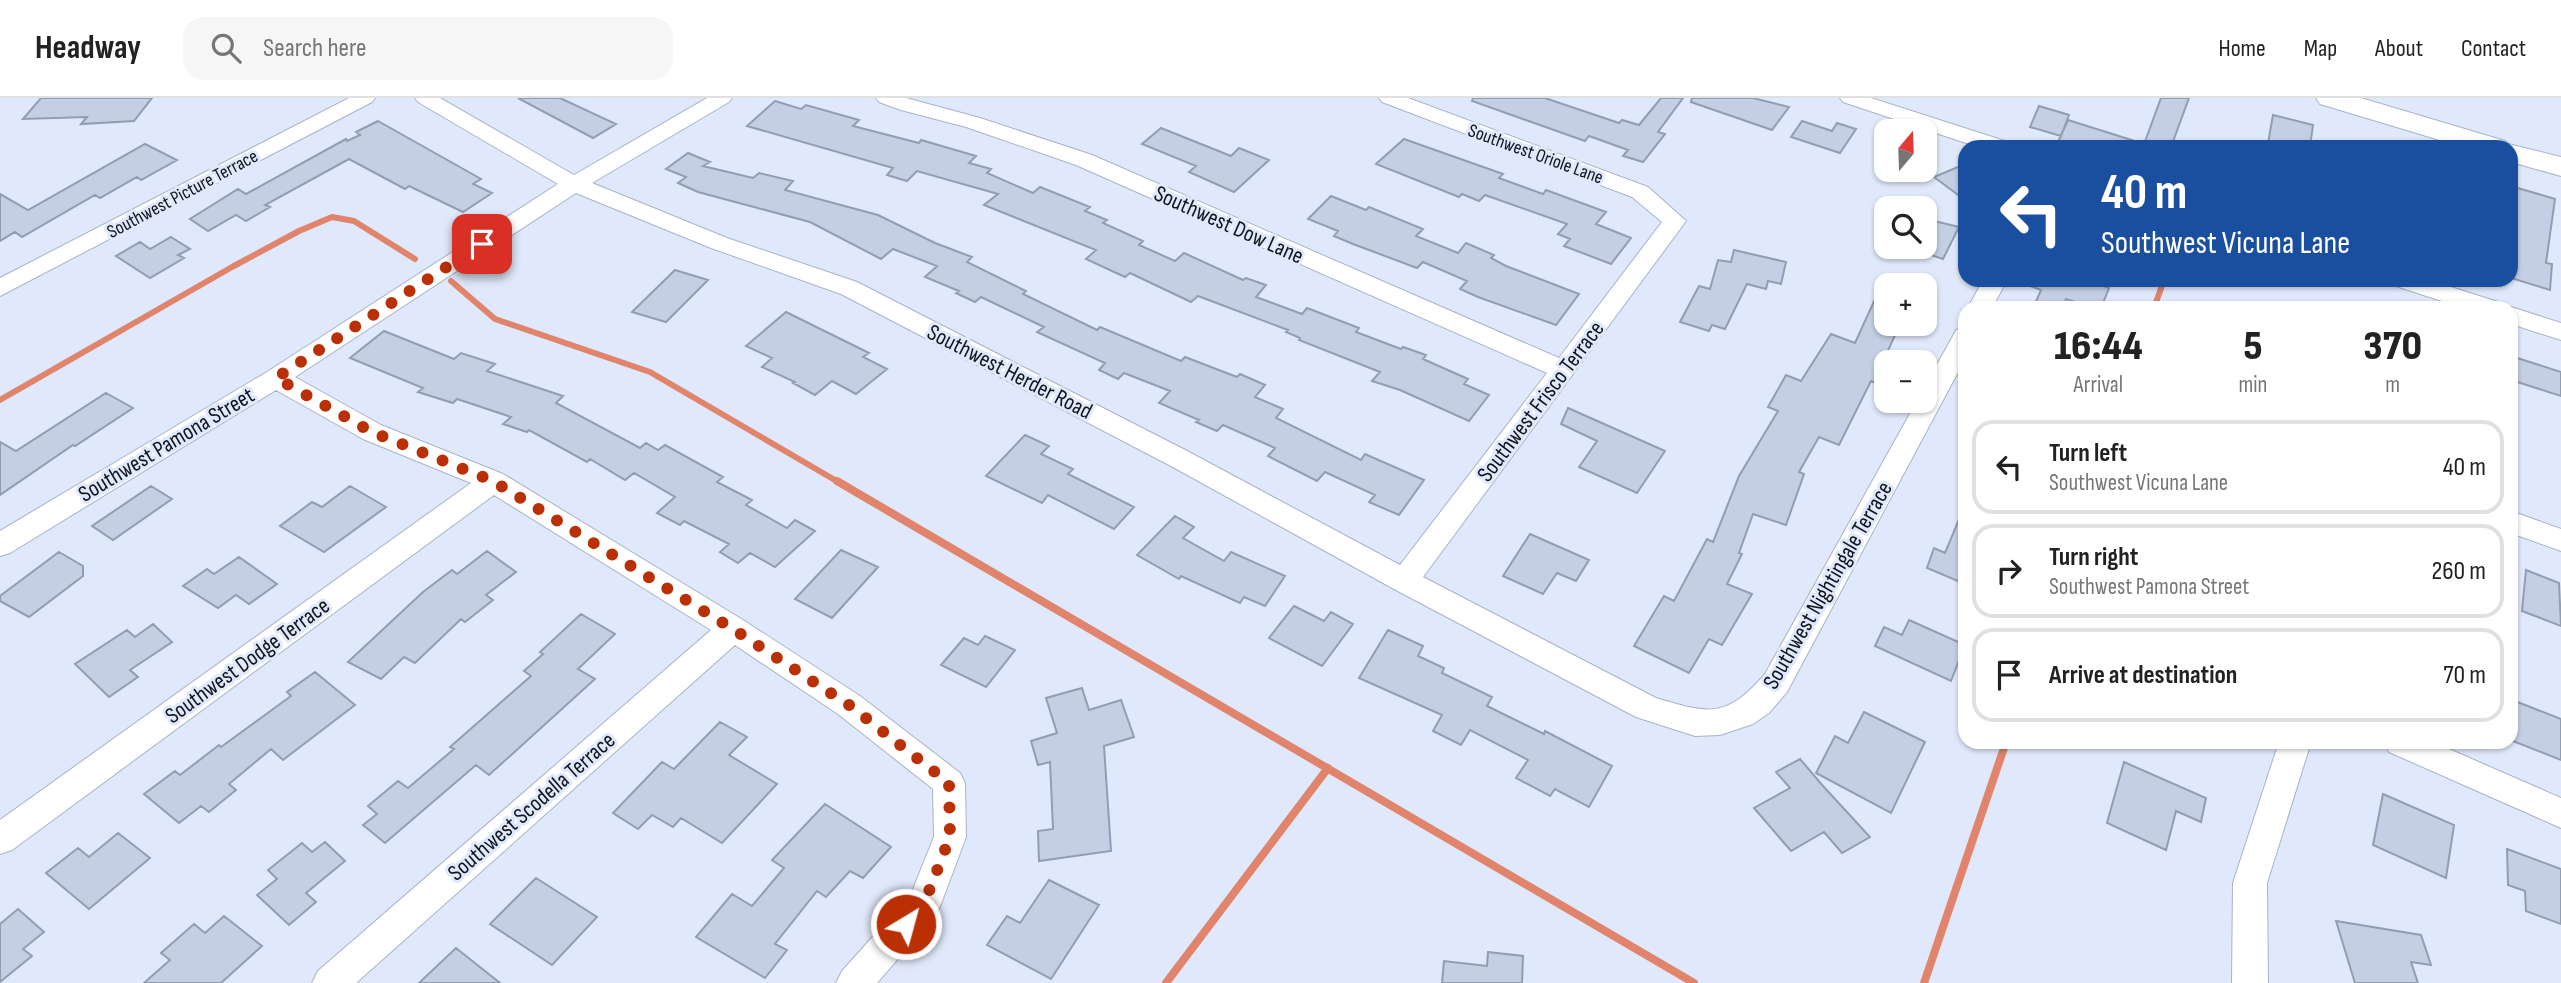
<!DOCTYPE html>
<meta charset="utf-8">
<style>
body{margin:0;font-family:"Sofia Sans Condensed",sans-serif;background:#f6f6f6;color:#222;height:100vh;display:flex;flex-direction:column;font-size:26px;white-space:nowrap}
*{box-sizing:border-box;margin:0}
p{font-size:23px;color:#767676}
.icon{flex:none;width:38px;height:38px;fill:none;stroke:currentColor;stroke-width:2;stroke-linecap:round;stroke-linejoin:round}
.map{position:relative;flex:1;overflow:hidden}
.side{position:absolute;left:1958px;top:203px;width:560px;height:448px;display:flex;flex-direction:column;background:#fff;border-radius:21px;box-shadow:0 2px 5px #0004}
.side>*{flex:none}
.guide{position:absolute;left:1958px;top:42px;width:560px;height:147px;border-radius:21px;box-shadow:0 2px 5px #0004;background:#1a4fa0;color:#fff;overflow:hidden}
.needle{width:46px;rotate:19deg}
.tools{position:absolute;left:1874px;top:21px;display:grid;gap:14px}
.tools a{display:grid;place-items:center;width:63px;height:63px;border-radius:14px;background:#fff;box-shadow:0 2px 5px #0004;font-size:35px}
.pin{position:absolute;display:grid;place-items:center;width:60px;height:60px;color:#fff;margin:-30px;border-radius:14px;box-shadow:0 4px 10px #0006}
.me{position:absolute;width:77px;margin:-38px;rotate:37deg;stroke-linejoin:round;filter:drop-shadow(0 0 5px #0008)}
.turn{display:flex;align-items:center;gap:24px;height:147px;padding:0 28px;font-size:32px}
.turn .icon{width:91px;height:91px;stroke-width:2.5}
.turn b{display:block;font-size:49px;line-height:60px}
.eta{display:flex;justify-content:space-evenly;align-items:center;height:119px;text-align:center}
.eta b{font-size:42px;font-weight:800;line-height:49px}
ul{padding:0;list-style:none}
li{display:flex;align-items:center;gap:21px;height:94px;margin:0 14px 10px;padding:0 14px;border:4px solid #e0e0e0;border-radius:21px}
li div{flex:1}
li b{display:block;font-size:26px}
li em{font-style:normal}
header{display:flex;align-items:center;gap:42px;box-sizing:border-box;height:98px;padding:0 35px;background:#fff;border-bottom:2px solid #e0e0e0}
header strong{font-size:33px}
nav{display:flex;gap:38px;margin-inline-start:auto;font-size:24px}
.search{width:490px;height:63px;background:#f6f6f6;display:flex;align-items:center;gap:18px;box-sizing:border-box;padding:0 24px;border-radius:21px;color:#767676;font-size:26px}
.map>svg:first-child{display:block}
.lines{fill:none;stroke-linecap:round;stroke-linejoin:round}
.stream-far1{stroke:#e0846c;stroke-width:6}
.stream{stroke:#e0846c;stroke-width:8}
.building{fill:#c4cfe5;stroke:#929db1;stroke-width:2}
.street-casing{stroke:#a8b3c8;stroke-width:2}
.secondary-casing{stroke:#a8b3c8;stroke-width:2}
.street{fill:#fff;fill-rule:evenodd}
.secondary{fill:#fff;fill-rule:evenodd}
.route{stroke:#ba3004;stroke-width:12;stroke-dasharray:0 21.6}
.labels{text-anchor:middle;stroke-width:6;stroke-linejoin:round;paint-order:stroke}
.far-street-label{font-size:19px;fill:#11151c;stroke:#e0e9fb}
.street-label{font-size:23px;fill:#11151c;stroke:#e0e9fb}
</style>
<header>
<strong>Headway</strong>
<div class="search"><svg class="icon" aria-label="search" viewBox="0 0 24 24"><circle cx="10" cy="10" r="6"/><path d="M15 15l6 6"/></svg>Search here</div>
<nav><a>Home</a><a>Map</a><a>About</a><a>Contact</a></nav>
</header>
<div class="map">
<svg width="2561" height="885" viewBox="0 0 2561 885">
<rect width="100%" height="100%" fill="#e0e9fb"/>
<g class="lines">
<!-- stream-far1 -->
<path class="stream-far1" d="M451,183L495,221L650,274L840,385
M2154,210L2164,182
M0,302L232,169L299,133L332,119L354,123L415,161"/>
<!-- stream -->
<path class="stream" d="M837,383L1694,885
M1166,885L1328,670
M1924,885L2006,644"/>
</g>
<!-- building -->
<path class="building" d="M41,0H152L134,23L81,26L87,19L23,21Z
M518,0H560L616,26L593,40Z
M1473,0H1545L1619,25L1622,22L1639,27L1661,0H1683L1658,34L1665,36L1643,64L1623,58L1628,52L1589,38L1585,43L1472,3Z
M1692,0H1753L1789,9L1772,32L1691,4Z
M2161,0H2189L2171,49H2143Z
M775,3L801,11L806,7L859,22L853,28L919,45L921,42L976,58L969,65L991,71L987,75L1033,95L1040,89L1090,109L1085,113L1107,122L1103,125L1143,143L1139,147L1175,163L1184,155L1243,182L1246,180L1266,187L1256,199L1302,216L1307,210L1359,230L1356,234L1401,251L1403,249L1426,257L1423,261L1468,281L1464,286L1489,297L1469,323L1400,292L1372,283L1380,274L1299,242L1300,240L1286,234L1288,232L1198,198L1191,204L1130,175L1125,179L1086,161L1096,152L984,107L998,96L917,73L907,83L887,77L893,70L747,28Z
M2039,8L2069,17L2061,38L2030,29Z
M2273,17L2313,27L2310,49H2285L2268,45Z
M2068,22L2141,45L2140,49H2074L2058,44Z
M378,23L481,81L473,86L492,95L463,114L409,88L405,91L349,61L265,107L270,109L246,123L236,117L208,133L190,121L238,91L246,96L346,41L347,43L360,37L356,34Z
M1802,23L1832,33L1837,25L1856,31L1840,55L1791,39Z
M1161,30L1231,58L1239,50L1269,62L1234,94L1189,74L1196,68L1142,46Z
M1404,41L1503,76L1499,80L1543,96L1546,92L1606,114L1596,126L1631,140L1611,166L1564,148L1570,141L1558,136L1567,126L1485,97L1479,103L1462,96L1459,99L1376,66Z
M145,46L177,62L141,82L137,79L100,100L95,97L22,139L15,134L0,143V96L28,112Z
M688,55L710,64L703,68L753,80L759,75L793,83L785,92L878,117L935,145L972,159L967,164L1026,193L1023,196L1097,232L1100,229L1181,263L1185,259L1237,279L1240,276L1265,287L1255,299L1283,311L1276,320L1361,362L1365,356L1424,382L1399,417L1369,404L1375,397L1325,374L1317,383L1268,358L1275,350L1223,327L1217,333L1196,324L1199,322L1159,305L1170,293L1124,275L1118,281L1099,272L1105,265L1037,234L1044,229L981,199L975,204L956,195L959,193L925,179L937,168L893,151L881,161L810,124L698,94L678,85L686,79L666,71Z
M1965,66V102L1934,79Z
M2511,88L2555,101L2546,165L2552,166L2550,192L2511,180Z
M1331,98L1366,112L1369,109L1423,131L1416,138L1458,155L1466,145L1494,157L1491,160L1506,168L1579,196L1556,227L1478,199L1460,191L1467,183L1423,164L1417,170L1353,146L1334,138L1338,133L1308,121Z
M1930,122L1959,129L1943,161L1925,155V131Z
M171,139L190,151L178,157L184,160L150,180L116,158L140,144L150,151Z
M1734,152L1786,164L1781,186L1768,183L1766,191L1747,186L1725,231L1712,227L1709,233L1680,224L1699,188L1710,191L1718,162L1731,164Z
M675,172L708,182L666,224L632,214Z
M1886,177V226H1900L1886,257L1890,259L1875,285L1871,283L1839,347L1819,339L1799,374L1804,376L1786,427L1753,416L1739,455L1742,456L1727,486L1752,496L1722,547L1709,541L1689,575L1634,548L1664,498L1674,503L1707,441L1713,444L1739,378L1778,313L1768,309L1786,277L1801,283L1831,236L1855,245Z
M2022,182H2085L2109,190L2101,210H2093L2066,201L2062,210H2047L2035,206L2041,192L2022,185Z
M786,214L869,255L863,259L887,271L856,296L832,283L815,297L793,285L795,284L762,269L772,260L746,248Z
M384,233L454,261L461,255L495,266L487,273L563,298L556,305L640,350L646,345L658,352L665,347L723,379L717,384L752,402L746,407L787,430L795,422L815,433L775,469L750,455L738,465L720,454L729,446L684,423L680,427L657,415L675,399L634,375L625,382L590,361L587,364L529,332L527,334L503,326L511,319L457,301L453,305L418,294L423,290L350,260Z
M2511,258L2561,274V298L2511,282Z
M106,295L133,310L75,348L73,347L0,397V344L16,353Z
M1568,310L1665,353L1637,395L1579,369L1597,343L1561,326Z
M1025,337L1049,348L1041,356L1073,371L1068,376L1134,409L1114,431L1048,397L1042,405L986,378Z
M151,388L172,401L113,442L92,428Z
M350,388L386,409L324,454L280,428L312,404L322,409Z
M1965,407V486L1927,470L1934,450L1945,455Z
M1175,418L1194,429L1183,440L1224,463L1231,454L1285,478L1265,508L1244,499L1240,505L1181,478L1179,481L1137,457Z
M1530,436L1589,462L1576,483L1557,475L1543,496L1503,478Z
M841,452L878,469L832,520L795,501Z
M487,453L516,474L486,497L493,502L465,524L461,521L415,565L404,559L381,581L348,564L423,494L452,472L457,476Z
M59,454L83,468V478L29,519L0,503V498Z
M239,459L277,486L249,506L236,497L218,510L183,488L207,471L214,476Z
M2526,472L2559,485L2561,528L2522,513Z
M1294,508L1324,523L1331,514L1353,526L1322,568L1269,540Z
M581,516L615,536L578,571L595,581L489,677L476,667L385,745L363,727L377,716L368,708L398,683L408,690L454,651L450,649L531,578L524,573L543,556L540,554Z
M1909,522L1965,547L1951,583L1875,548L1884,529L1902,537Z
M153,526L172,544L130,572L138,579L109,599L75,566L127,532L135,539Z
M1388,532L1423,548L1418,558L1444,570L1442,575L1492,599L1487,608L1544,636L1545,633L1612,668L1589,709L1555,691L1550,698L1516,680L1528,662L1470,632L1461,647L1433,633L1442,617L1359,580Z
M985,538L1015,552L986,589L941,567L964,540L978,547Z
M315,574L355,607L283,662L271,651L229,686L236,692L209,714L201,708L179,725L144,696L175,673L180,677L219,647L221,649L291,598L287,594Z
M1082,590L1089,612L1121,602L1134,639L1104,648L1111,753L1039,763L1038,733L1053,731L1050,664L1038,667L1031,643L1057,635L1046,600Z
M2515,603L2561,621V662L2513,643Z
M1864,614L1925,644L1891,715L1816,675L1835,638L1848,645Z
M720,624L747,639L729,657L777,686L722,745L681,720L673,729L652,717L638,731L613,715L662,664L674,671Z
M1800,661L1823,688L1870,739L1842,755L1824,734L1791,753L1754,710L1790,690L1776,674Z
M2124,664L2206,700L2201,724L2176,713L2166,752L2107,725Z
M2383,696L2454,727L2446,780L2373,747Z
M825,706L891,749L863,780L850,773L826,799L817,793L775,846L787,852L765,880L696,839L732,796L752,808L784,770L772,762Z
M118,735L150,760L89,811L46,775L78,750L89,759Z
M325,744L345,763L306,795L316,804L289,827L257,797L277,781L268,772L302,745L312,754Z
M2507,751L2561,771V826L2526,813L2525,793L2508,787Z
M536,780L597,819L552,867L490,826Z
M1049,782L1099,807L1051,881L987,847L1007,818L1020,825Z
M18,811L44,834L23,851L32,858L0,884V826Z
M224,818L262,848L221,885H144L170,862L161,855L194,826L205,835Z
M2336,823L2421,837L2431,867L2411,864L2418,885H2355Z
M456,850L500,885H419Z
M1488,854L1523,858L1522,885H1442L1444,863L1487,868Z"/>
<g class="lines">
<defs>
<path id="street" d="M349,0H375L372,4L0,198V180Z
M415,0H440L574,77L707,0H732L729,4L592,85L727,140L857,184L1189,354L1400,467L1547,275L1076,67L966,29L901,12L879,4L876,0H906L980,20L1092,57L1559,260L1662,124L1632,99L1382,4L1379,0H1408L1648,89L1686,123L1423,479L1656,600C1709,616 1726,621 1765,576L1917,303H1925V288L1953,238L1956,232L1965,230V261L1787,594L1769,615L1753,626L1720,637L1695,638L1636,619L1394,491L1171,368L841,196L711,150L576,95L295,279L381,327L503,376L743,522L860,598L960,675L965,685L966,739L941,806L936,817L877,885H836L842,873L911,796L934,739L933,691L838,616L735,547L356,885H312L318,873L711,532L494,397L12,752L0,756V722L471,385L363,341L276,292L10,455L0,458V433L267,274L558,86L418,4Z
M1840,0H1871L2008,44L2011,49H1978L1843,4Z
M1983,182H2007L1992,210H1968Z
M2392,182H2429L2498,204L2501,210H2463L2396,188Z
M2511,209L2561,225V242L2511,226V210H2507Z
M2511,413L2561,431V453L2511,435Z
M2279,644H2311L2267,785L2268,885H2232L2233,785Z
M2384,644H2433L2561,700V730L2389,654Z"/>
<path id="secondary" d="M2316,0H2361L2505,43L2508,46L2561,59V78L2511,64V49H2463L2320,6Z"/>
</defs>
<!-- street casing -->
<use href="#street" class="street-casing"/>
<!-- secondary casing -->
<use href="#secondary" class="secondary-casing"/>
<!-- street -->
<use href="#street" class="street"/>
<!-- secondary -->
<use href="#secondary" class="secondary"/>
</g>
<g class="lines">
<!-- route -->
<path class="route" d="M482,146L276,280L372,334L493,383L733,531L849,607L949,685L950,739L924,806L906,826"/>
</g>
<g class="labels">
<!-- far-street labels -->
<g class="far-street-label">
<text transform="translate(1536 55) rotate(20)" y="7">Southwest Oriole Lane</text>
<text transform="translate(182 95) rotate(-28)" y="7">Southwest Picture Terrace</text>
</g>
<!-- street labels -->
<g class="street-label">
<text transform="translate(1229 126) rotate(24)" y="8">Southwest Dow Lane</text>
<text transform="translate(1010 273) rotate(27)" y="8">Southwest Herder Road</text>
<text transform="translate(1540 303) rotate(-53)" y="8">Southwest Frisco Terrace</text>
<text transform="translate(166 346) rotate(-31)" y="8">Southwest Pamona Street</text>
<text transform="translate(1827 487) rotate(-60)" y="8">Southwest Nightingale Terrace</text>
<text transform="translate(247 562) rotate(-36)" y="8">Southwest Dodge Terrace</text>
<text transform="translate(531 708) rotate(-41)" y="8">Southwest Scodella Terrace</text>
</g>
</g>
</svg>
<div class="tools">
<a><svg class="needle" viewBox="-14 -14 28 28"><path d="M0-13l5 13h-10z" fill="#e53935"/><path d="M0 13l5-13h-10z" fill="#767676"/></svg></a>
<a><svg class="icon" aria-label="search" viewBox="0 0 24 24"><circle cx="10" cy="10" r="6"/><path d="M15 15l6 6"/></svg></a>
<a>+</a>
<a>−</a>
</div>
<div class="pin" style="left:482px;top:146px;background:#d93025"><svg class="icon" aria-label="arrive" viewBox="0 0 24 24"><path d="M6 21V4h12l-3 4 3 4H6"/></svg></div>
<svg class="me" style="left:906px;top:826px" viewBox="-20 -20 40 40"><circle r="17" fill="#ba3004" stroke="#fff" stroke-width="3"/><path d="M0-11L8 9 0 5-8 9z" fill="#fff"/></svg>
<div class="guide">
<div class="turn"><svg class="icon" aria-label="left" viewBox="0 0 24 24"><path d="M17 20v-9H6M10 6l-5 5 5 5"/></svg><div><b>40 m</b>Southwest Vicuna Lane</div></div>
</div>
<section class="side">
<div class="eta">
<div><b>16:44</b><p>Arrival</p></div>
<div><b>5</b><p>min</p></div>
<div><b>370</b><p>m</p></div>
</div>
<ul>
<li><svg class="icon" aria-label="left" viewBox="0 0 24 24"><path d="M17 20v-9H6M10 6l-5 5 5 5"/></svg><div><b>Turn left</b><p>Southwest Vicuna Lane</p></div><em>40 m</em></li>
<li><svg class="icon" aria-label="right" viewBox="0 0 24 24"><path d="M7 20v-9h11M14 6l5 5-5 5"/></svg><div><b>Turn right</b><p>Southwest Pamona Street</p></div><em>260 m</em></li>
<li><svg class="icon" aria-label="arrive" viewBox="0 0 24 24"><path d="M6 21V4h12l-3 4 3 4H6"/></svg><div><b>Arrive at destination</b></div><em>70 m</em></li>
</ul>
</section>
</div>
